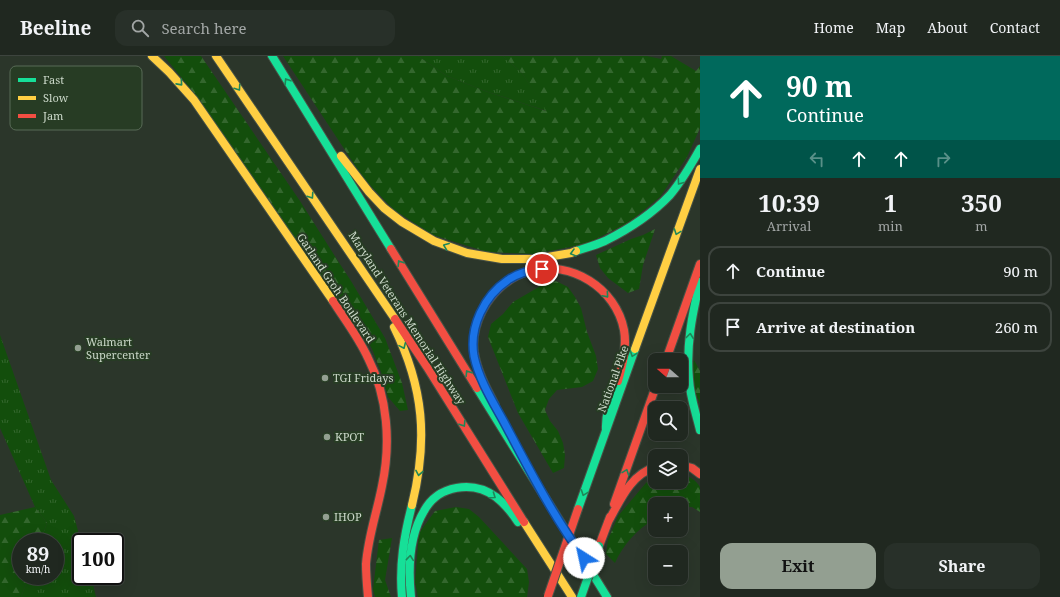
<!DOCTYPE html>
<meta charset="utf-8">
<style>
body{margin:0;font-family:"Noto Serif",serif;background:#283029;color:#f1f3f6;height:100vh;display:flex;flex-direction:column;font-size:15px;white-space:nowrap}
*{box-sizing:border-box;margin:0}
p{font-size:13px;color:#a2a6a5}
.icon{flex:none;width:22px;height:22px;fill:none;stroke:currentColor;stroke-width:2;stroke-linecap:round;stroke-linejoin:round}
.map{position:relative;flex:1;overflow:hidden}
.details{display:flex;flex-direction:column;background:#202820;width:360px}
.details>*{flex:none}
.guide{background:#00695c;color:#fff;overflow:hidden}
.needle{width:26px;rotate:290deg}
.fabs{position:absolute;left:648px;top:297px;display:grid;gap:8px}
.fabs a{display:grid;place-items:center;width:40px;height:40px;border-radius:8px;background:#202820;box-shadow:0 4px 16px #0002,0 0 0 1px #3d443e;font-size:20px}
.speed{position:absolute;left:12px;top:477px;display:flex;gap:8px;font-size:20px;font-weight:700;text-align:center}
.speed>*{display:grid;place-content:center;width:52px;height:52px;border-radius:50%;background:#202820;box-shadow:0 4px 16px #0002,0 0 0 1px #3d443e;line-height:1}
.speed small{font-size:10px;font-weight:400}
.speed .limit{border:2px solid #111;border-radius:6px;background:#fff;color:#111}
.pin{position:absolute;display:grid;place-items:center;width:34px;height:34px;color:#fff;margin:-17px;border:2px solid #fff;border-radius:50%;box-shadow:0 1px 4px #0007}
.me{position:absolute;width:44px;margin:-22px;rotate:325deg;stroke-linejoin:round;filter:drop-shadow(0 0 3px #0008)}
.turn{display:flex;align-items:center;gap:14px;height:84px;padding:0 20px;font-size:18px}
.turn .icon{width:52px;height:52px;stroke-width:2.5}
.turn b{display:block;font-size:28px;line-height:34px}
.lanes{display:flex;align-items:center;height:38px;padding:0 20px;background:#0003;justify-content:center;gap:20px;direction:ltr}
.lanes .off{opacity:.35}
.eta{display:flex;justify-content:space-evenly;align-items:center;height:68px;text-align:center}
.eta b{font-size:24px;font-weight:700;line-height:28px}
.cta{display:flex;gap:8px;margin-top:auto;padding:8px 20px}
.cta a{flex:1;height:46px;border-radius:12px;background:#939f91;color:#111;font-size:16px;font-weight:700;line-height:46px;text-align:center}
.cta a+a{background:#283029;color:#f1f3f6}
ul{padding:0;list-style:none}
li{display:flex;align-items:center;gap:12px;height:50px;margin:0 8px 6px;padding:0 12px;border:2px solid #3d443e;border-radius:12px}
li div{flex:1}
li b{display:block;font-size:15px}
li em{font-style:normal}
header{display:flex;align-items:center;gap:24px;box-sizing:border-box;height:56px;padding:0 20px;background:#202820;border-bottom:1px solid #3d443e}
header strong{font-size:19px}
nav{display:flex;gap:22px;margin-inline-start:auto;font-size:14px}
.search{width:280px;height:36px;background:#283029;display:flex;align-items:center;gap:10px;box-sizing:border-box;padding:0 14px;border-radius:12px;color:#a2a6a5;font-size:15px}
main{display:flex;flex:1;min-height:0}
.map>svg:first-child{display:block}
.grass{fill:url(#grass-tufts)}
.forest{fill:url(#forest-firs)}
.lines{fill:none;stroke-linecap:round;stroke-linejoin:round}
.fast-casing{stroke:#485246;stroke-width:10}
.slow-casing{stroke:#485246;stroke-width:10}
.jam-casing{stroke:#485246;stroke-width:10}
.fast{stroke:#16e098;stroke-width:8}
.slow{stroke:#ffcf43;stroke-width:8}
.jam{stroke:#f24e42;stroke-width:8}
.fast-bridge-casing{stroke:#485246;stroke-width:10;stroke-linecap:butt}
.jam-bridge-casing{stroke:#485246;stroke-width:10;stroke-linecap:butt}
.fast-bridge{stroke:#16e098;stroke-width:8}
.jam-bridge{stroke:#f24e42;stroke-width:8}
.oneway{stroke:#1f8658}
.route-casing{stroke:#114b97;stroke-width:10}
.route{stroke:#1a73e8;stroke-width:7}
.poi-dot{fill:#939f91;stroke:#273c24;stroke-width:1.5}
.labels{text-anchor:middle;stroke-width:4;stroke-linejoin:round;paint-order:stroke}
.street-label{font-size:11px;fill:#cbd8c9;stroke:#273c24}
.poi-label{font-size:11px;fill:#cbd8c9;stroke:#273c24;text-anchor:start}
.key{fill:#273c24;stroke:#586b56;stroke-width:1}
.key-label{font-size:11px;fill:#cbd8c9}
</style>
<header>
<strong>Beeline</strong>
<div class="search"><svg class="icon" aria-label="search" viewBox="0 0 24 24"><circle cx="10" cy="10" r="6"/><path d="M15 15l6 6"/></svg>Search here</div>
<nav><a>Home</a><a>Map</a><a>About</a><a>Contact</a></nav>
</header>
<main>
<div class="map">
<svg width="700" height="541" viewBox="0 0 700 541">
<defs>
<pattern id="grass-tufts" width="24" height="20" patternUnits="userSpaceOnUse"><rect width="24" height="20" fill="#134e0c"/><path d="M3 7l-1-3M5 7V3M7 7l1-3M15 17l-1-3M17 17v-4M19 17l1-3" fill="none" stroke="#34672e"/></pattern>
<pattern id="forest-firs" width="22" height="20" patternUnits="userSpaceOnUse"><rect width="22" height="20" fill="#134e0c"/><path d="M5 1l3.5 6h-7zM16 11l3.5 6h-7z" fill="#34672e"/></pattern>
</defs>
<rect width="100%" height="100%" fill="#2b362a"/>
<!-- grass -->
<path class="grass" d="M418,0H503L522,17L547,55L485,35L447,20Z
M0,279L51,424L74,460L81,486V520H91L96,541H21L29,520H55V486H40L47,467L35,451L0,372Z"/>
<!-- forest -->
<path class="forest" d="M164,0H201L300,145L338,205L351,225L385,282L402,327L408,354L400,355L388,341L381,316L372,293L359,271L318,217L189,31Z
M283,0H418L447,20L485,35L546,55L522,17L503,0H647L661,3L662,0H671L696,15L700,10V72L687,101L660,141L628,167L586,188L534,198L487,196L433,179L394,154L364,123Z
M655,173L643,209L639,233L628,237L608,222L600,212L596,199L631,183L643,179Z
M556,225L568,231L575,241L581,252L587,276L596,300L598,313L593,325L582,331L557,334L549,343L545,354L550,365L558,375L563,387L565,399L564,412L553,417L518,357L488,281L491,268L503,258L513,246L544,228Z
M694,304L700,315V347L692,331L690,319Z
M681,418C689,420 696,424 700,431V456L692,451H681V448H655V463C637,473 623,489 615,507L606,498L608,484L618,460L651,421L655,420V426H681Z
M35,451L47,467L40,486H21V520H29L21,541H0V459Z
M456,451L469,453L479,461L527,513L529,526L527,541H418L415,526L419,477L435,455Z
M392,482L385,524L391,541H375L373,533L379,484Z"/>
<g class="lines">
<defs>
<path id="fast" d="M272,0L391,193
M576,195C585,192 596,189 605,185C627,174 653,157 670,139C682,125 691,109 700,93
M700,226C692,258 686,290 689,323C690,341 696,357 700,374
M477,332L607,541
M606,374C605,356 612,341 618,325
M578,453L635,293
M402,541C399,509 404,480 412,449
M411,541C408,512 409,480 424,455C438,429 473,424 496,441C505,448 512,457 518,466"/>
<path id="slow" d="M152,0L169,16L194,44L333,245
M216,0L395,263
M341,100L369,136L384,152L402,166L434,185L467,197L502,203H536L571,197L576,195
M394,271C424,332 428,384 412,449
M635,293L700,113
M524,466L572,541"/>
<path id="jam" d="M391,193L477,332
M333,245C345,264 359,282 368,302C388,341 391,388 382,430C377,456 368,481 366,508C366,519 367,530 368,541
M395,263L427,311L524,466
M666,304L700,208
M495,349C486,332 477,315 474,296C472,281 476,267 482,255C492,236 509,220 530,215C571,204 616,232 624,274C627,291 623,308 618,325
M681,409L692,412L700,418
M614,448L656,330
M608,466C620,445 630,419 655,411
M599,490L610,461"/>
</defs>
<!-- fast casing -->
<use href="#fast" class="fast-casing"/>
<!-- slow casing -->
<use href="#slow" class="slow-casing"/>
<!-- jam casing -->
<use href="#jam" class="jam-casing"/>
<!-- fast -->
<use href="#fast" class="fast"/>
<!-- slow -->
<use href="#slow" class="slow"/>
<!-- jam -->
<use href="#jam" class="jam"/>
<defs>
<path id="fast-bridge" d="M581,541L599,490"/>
<path id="jam-bridge" d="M548,540L578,453"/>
</defs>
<!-- fast-bridge casing -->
<use href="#fast-bridge" class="fast-bridge-casing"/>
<!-- jam-bridge casing -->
<use href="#jam-bridge" class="jam-bridge-casing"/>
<!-- fast-bridge -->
<use href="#fast-bridge" class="fast-bridge"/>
<!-- jam-bridge -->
<use href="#jam-bridge" class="jam-bridge"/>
</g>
<!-- one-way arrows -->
<defs><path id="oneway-chevron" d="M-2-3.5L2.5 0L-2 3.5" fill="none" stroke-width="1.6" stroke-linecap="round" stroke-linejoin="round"/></defs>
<g class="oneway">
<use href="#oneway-chevron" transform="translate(287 25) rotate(-122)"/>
<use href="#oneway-chevron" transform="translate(180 27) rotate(48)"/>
<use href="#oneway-chevron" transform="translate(238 32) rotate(56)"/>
<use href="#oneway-chevron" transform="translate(680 126) rotate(126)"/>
<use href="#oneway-chevron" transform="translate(311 140) rotate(56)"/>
<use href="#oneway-chevron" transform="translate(677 176) rotate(110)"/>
<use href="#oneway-chevron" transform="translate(446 190) rotate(-159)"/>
<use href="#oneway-chevron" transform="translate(573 197) rotate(165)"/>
<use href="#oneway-chevron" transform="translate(400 207) rotate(-122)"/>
<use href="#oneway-chevron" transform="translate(606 239) rotate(49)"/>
<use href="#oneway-chevron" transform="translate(690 280) rotate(-83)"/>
<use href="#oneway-chevron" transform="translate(403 290) rotate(66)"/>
<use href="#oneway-chevron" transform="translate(633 298) rotate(110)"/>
<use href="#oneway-chevron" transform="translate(468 317) rotate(-122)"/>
<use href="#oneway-chevron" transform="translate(463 368) rotate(58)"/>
<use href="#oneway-chevron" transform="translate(626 416) rotate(-70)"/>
<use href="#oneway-chevron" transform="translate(419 417) rotate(100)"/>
<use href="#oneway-chevron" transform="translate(584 437) rotate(110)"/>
<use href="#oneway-chevron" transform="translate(493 440) rotate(35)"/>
<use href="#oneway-chevron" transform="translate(410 502) rotate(-84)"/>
</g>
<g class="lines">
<defs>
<path id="route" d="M542,213C530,214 518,217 508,224C484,240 469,271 474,300C479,324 493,346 504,366C529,413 553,460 584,502"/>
</defs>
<!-- route casing -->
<use href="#route" class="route-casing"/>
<!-- route -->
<use href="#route" class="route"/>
</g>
<!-- markers -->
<g class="poi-dot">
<circle cx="78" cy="292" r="4"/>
<circle cx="325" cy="322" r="4"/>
<circle cx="327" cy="381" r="4"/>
<circle cx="326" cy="461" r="4"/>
</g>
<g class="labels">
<!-- street labels -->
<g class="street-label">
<text transform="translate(336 232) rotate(56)" y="4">Garland Groh Boulevard</text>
<text transform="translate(407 262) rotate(57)" y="4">Maryland Veterans Memorial Highway</text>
<text transform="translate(613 323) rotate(-70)" y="4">National Pike</text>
</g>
<!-- poi labels -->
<g class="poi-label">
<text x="86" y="290">Walmart<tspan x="86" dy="13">Supercenter</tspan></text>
<text x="333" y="326">TGI Fridays</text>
<text x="335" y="385">KPOT</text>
<text x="334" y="465">IHOP</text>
</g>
</g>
<!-- legend -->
<rect x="10" y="10" width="132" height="64" rx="6" class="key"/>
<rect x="18" y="22" width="18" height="4" fill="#16e098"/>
<rect x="18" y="40" width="18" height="4" fill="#ffcf43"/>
<rect x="18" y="58" width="18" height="4" fill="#f24e42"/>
<g class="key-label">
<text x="43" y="28">Fast</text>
<text x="43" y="46">Slow</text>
<text x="43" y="64">Jam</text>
</g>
</svg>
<div class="fabs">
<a><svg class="needle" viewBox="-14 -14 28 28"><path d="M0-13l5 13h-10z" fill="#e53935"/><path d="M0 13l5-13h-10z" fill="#a2a6a5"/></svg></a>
<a><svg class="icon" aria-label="search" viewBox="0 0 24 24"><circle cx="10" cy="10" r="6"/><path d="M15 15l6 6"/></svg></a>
<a><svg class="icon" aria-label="layers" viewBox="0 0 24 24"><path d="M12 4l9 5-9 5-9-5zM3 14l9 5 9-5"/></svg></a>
<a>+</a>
<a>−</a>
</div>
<div class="speed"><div>89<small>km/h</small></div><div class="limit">100</div></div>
<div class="pin" style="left:542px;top:213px;background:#d93025"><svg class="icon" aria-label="arrive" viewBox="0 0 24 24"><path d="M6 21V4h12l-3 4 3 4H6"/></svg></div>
<svg class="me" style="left:584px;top:502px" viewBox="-20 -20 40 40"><circle r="19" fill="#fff"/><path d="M0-13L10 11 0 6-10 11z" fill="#1a73e8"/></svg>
</div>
<section class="details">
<div class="guide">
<div class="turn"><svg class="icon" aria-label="ahead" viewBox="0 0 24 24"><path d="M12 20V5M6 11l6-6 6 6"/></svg><div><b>90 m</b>Continue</div></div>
<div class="lanes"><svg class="icon off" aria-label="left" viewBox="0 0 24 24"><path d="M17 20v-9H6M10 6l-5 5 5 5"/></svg><svg class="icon" aria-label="ahead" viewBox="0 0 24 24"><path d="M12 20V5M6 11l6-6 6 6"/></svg><svg class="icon" aria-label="ahead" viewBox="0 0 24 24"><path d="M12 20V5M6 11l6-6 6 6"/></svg><svg class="icon off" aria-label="right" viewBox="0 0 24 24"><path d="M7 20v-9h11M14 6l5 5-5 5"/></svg></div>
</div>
<div class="eta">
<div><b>10:39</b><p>Arrival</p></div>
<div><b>1</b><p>min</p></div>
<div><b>350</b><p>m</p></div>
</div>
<ul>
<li><svg class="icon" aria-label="ahead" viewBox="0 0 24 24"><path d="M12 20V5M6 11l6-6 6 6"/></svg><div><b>Continue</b></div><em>90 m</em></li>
<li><svg class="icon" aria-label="arrive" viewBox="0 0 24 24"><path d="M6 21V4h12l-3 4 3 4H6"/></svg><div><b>Arrive at destination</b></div><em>260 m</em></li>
</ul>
<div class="cta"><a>Exit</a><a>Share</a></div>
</section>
</main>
